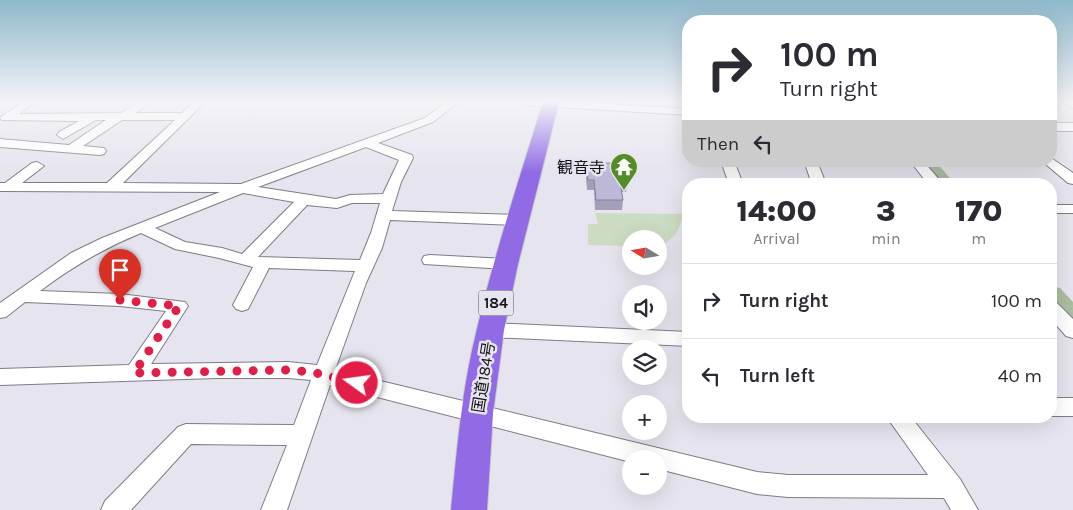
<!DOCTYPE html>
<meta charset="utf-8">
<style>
body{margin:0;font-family:Karla,"Noto Sans JP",sans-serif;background:#f7f7f7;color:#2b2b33;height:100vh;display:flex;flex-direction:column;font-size:19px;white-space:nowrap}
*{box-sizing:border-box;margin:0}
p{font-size:16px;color:#7c7c81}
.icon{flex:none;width:28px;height:28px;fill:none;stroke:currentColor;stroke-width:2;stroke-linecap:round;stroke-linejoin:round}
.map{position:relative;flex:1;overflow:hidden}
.sheet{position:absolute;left:682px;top:178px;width:375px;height:245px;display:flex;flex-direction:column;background:#fff;border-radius:20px;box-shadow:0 5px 20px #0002}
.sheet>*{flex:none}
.guide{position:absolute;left:682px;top:15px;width:375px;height:152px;border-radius:20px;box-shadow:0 5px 20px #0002;background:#fff;color:#2b2b33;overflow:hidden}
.needle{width:32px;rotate:281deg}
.tools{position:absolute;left:622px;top:230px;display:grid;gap:10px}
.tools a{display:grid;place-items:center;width:45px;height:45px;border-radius:50%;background:#fff;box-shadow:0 5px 20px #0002;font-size:25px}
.pin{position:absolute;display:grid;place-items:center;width:42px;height:42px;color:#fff;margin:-51px -21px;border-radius:50% 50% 50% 0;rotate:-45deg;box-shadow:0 0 5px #0007}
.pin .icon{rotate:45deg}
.me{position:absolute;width:55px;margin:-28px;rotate:284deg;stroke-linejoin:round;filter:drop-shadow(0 0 4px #0008)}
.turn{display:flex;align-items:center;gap:18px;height:105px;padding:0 15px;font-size:22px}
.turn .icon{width:65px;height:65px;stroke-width:2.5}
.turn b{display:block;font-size:35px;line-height:42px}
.then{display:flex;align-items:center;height:48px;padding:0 15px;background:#0003;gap:10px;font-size:19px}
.eta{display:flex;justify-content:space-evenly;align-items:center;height:85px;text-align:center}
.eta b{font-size:30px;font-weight:800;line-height:35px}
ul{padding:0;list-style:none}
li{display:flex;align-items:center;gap:15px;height:75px;padding:0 15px;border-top:1px solid #e1e1e2}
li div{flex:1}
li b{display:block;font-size:19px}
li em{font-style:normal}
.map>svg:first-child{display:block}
.green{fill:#ccdcc2}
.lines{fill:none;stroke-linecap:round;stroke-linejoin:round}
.river{fill:#abbea0;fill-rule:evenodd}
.minor-casing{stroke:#7e7c85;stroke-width:2}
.highway-casing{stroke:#c6c6c7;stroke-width:2}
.minor{fill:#fff;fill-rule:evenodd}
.highway{fill:#906be5;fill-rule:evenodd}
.wall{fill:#a39eba}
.building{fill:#beb8d8;stroke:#858197}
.route{stroke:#e11d48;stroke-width:9;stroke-dasharray:0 16.2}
.labels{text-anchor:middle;stroke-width:5;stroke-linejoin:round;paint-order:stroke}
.shield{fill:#e6e4ee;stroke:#525156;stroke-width:1}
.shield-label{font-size:15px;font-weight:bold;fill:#131215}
.poi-label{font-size:16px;fill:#131215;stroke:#e6e4ee;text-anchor:end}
.street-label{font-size:16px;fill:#131215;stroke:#e6e4ee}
</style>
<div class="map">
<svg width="1073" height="510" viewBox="0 0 1073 510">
<rect width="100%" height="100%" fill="#e6e4ee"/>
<!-- green -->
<path class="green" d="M595,213L684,214L676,234L661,247H659V239H631V246L588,245V224H598Z"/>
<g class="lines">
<!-- river -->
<path class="river" d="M916,161H935L955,184H935Z
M1051,286L1060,288L1073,302V326L1064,323L1051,310Z"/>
<defs>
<path id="minor" d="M23,102H35L19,114L121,113L138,102H150L136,113H182L194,102H205L123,183L241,184L425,118L447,102H459L433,122L378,143L412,155L413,158L401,182L392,211L518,215L523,217L526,220L523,223L518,225L390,220L382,248L366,283L335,370L757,472L788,475H928L886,416H910L960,479L978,510H951L944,498L788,497L757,494L659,469V459H631V462L330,385L287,510H261L287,445L191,444L131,510H101L105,501L178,427L186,424L294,425L311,380L288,378H216L0,385V369L129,365L166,311L120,306L25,302L6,317L0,318V303L71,253L102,238L220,192L0,191V183H5L32,163L37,162L44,166L22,183H107L175,120H122L83,146L104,148L106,151L104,154L100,155L0,147V139L69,145L106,120H96L63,139L57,135L59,132L79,121L2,120L0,118L2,116ZM366,147L399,160L383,194L350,195L336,199L258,187ZM243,193L294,202L242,254L222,248L185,242L155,228ZM352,203H380L371,233L360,260L258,257L307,205L337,208ZM141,233L175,249L219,258L253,267L233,305L236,309L242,311L248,309L269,268L355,271L317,365L288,362L151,364L188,306L185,302L120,294L40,291C72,267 104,248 141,233Z
M518,102H578L689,109V115L523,105Z
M1063,102H1073V108Z
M1051,123H1073V131H1051Z
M1051,158L1073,173V184L1068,183L1042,161H1051Z
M721,161H734L743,184H729Z
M804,161H817L826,184H812Z
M910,161H923L943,184H928Z
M1051,205H1073V213H1051Z
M430,255L506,259L512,260L514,264L512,268L506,269L424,264L422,260L424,256Z
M1051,301L1057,303L1073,319V338L1066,336L1051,319Z
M490,323L689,332V346L490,337L483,335L481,330L483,325Z
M1051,398H1073V416H1051Z"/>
<path id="highway" d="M543,102H559L518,264L504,330L493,413L487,510H451C457,449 462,388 477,329C495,252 520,177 543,102Z"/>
</defs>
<!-- minor casing -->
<use href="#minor" class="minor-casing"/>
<!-- highway casing -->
<use href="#highway" class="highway-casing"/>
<!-- minor -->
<use href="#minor" class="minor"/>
<!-- highway -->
<use href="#highway" class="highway"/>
</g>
<!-- wall -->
<path class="wall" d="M599,163L627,182L626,192H621L623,200L622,210H595L594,190H587L586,178L587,168L599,169Z"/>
<!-- building -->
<path class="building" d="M599,163H624L627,182H620L623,200H596L594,180H588L587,168L600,169Z"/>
<!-- sky -->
<linearGradient id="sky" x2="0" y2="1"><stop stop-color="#8fb8cb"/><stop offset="0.59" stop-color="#f4f3f7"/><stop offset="1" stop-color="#f4f3f7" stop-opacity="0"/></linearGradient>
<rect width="1073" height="173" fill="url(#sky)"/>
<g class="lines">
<!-- route -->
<path class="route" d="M120,300L179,306L134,373L288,370L312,372L357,383"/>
</g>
<!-- icons -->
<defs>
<symbol id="temple-pin" viewBox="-11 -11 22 30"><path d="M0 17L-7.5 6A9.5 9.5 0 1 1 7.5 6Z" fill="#568c27" stroke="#e6e4ee"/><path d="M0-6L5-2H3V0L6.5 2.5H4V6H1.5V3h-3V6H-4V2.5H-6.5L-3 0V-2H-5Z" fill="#fff"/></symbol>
</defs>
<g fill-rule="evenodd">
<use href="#temple-pin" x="608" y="151" width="32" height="43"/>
</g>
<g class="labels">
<!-- shield labels -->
<rect class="shield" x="478.5" y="290.5" width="35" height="25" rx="4"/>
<g class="shield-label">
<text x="496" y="308">184</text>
</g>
<!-- poi labels -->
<g class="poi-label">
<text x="605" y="173">観音寺</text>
</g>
<!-- street labels -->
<g class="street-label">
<text transform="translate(483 377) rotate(-81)" y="6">国道184号</text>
</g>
</g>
</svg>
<div class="tools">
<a><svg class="needle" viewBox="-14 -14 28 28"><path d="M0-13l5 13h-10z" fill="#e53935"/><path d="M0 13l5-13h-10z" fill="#7c7c81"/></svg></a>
<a><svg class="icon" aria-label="sound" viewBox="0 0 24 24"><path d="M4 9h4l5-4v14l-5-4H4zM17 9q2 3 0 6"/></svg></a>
<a><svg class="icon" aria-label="layers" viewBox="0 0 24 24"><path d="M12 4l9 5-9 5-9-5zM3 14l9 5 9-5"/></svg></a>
<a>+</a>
<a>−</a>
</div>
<div class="pin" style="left:120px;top:300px;background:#d93025"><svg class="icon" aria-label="arrive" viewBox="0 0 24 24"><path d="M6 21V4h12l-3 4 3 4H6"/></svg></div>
<svg class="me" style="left:357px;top:383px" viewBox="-20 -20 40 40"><circle r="17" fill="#e11d48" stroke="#fff" stroke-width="3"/><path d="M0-11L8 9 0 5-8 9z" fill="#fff"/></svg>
<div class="guide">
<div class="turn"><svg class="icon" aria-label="right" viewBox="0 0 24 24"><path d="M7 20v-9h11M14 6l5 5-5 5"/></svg><div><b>100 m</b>Turn right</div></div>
<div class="then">Then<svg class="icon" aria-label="left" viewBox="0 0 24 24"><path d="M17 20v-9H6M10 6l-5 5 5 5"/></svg></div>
</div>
<section class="sheet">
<div class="eta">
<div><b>14:00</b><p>Arrival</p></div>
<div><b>3</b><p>min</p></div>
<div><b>170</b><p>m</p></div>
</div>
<ul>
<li><svg class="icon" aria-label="right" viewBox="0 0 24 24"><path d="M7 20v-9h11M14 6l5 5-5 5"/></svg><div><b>Turn right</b></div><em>100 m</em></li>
<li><svg class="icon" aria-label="left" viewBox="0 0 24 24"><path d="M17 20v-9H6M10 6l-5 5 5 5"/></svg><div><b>Turn left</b></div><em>40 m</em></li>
</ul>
</section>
</div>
